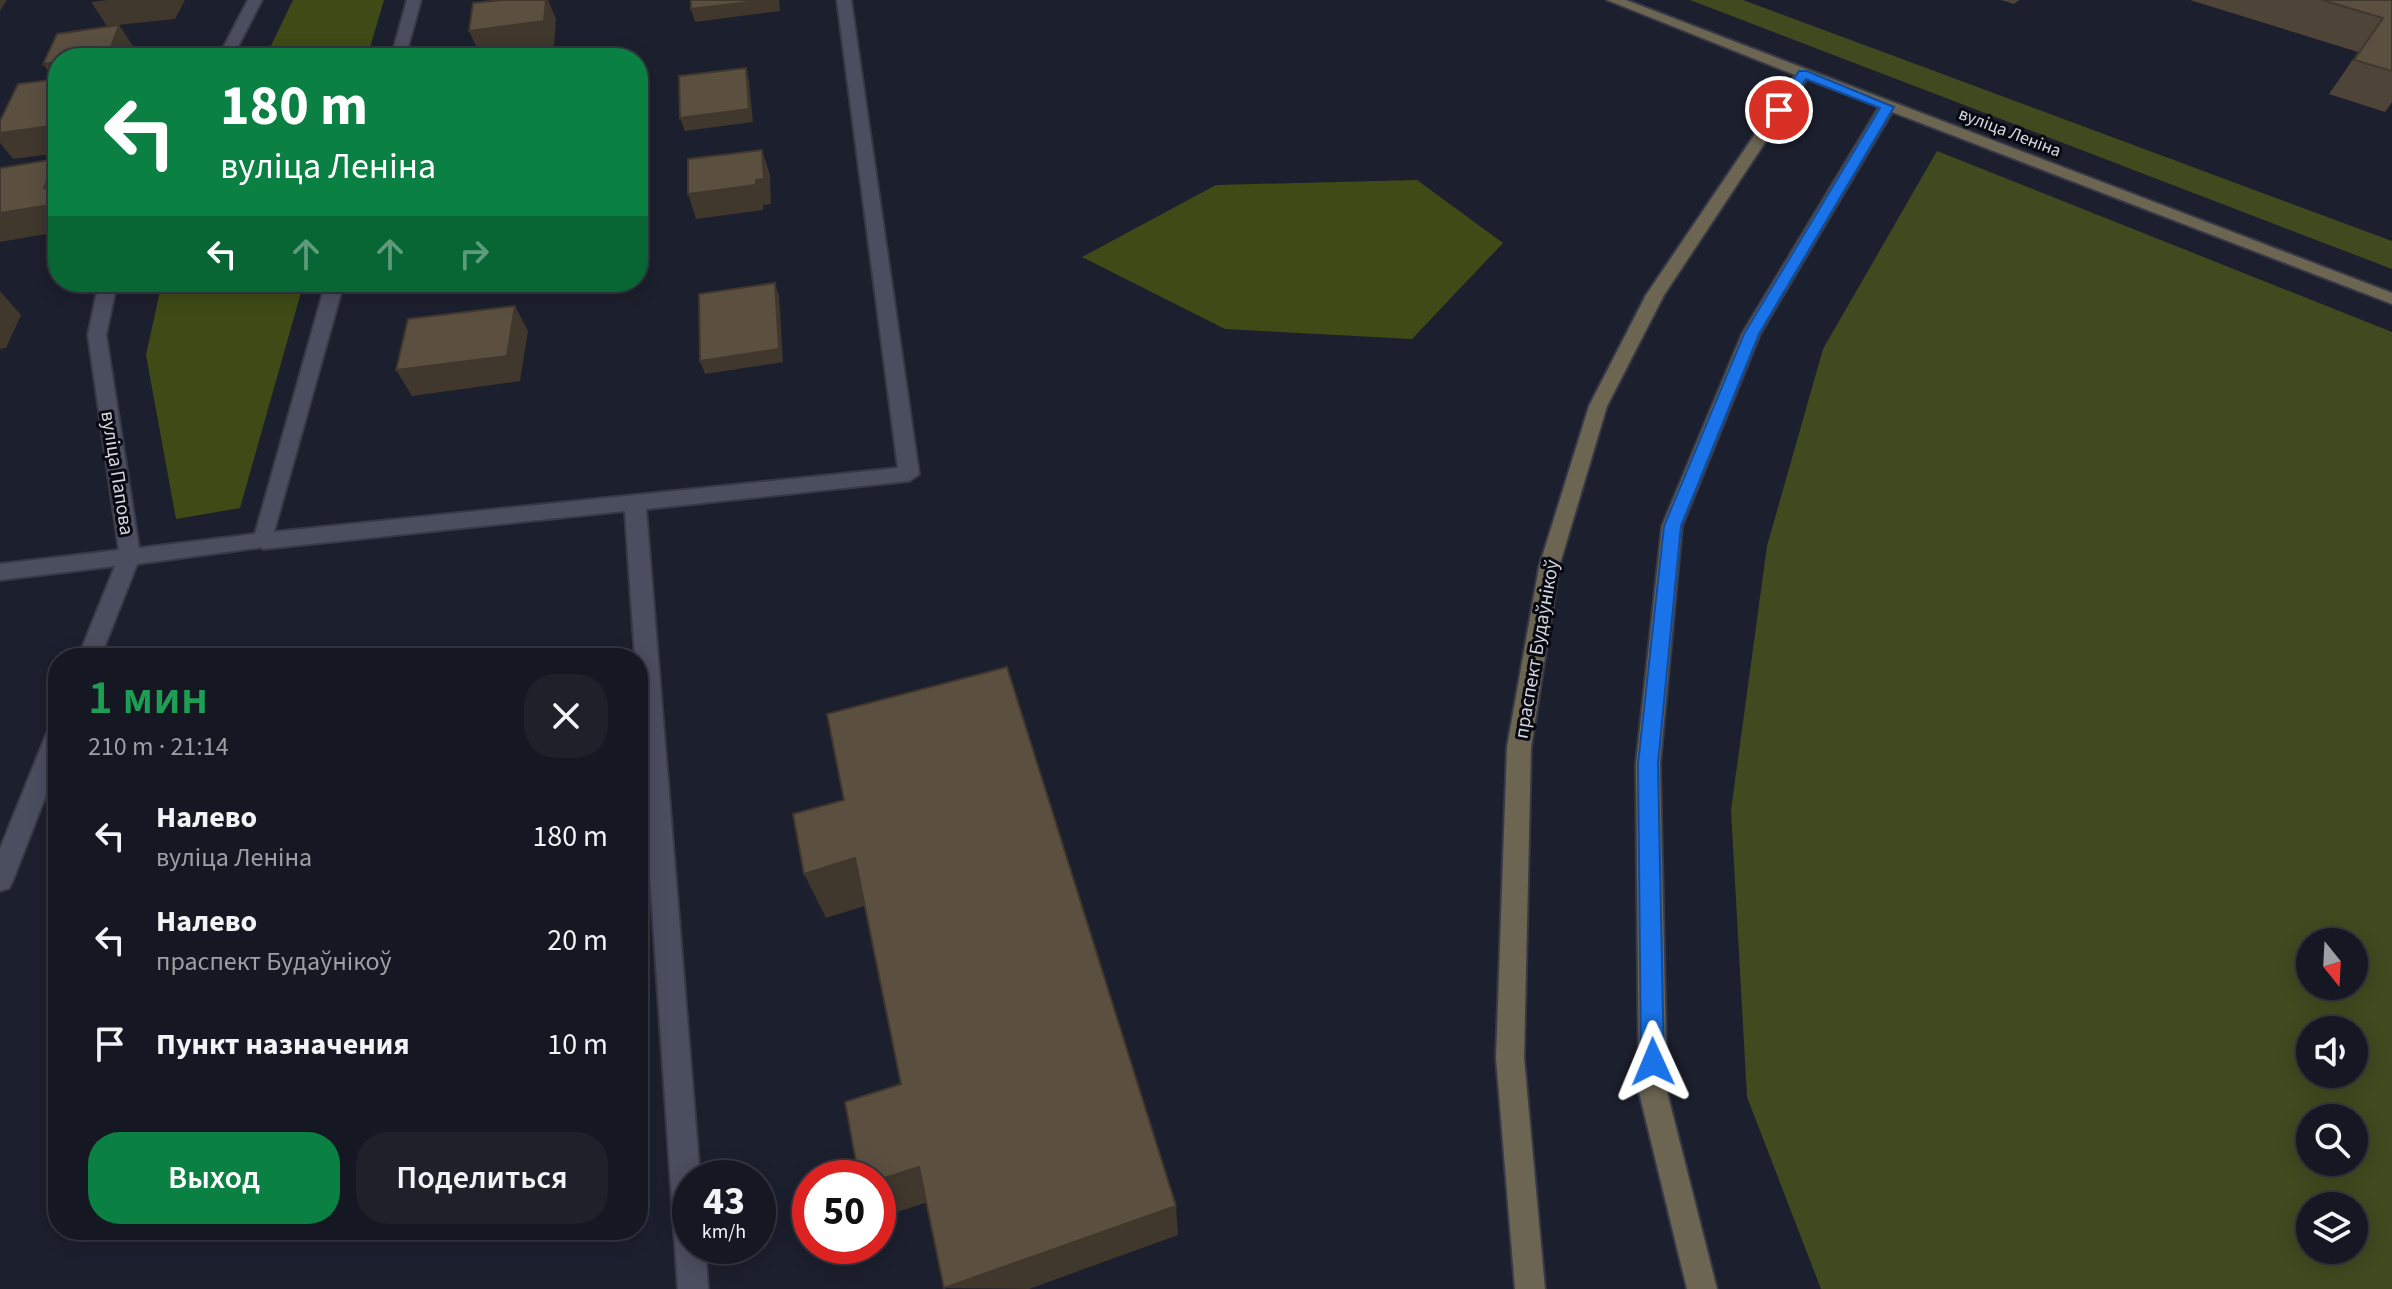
<!DOCTYPE html>
<html lang="ru">
<meta charset="utf-8">
<style>
body{margin:0;font-family:"Source Sans 3",sans-serif;background:#1e202a;color:#f1f3f6;height:100vh;display:flex;flex-direction:column;font-size:30px;white-space:nowrap}
*{box-sizing:border-box;margin:0}
p{font-size:26px;color:#9d9fa5}
.icon{flex:none;width:44px;height:44px;fill:none;stroke:currentColor;stroke-width:2;stroke-linecap:round;stroke-linejoin:round}
.map{position:relative;flex:1;overflow:hidden}
.drawer{position:absolute;left:48px;top:648px;width:600px;height:592px;display:flex;flex-direction:column;background:#151722;border-radius:32px;box-shadow:0 4px 20px #0003,0 0 0 2px #343640}
.drawer>*{flex:none}
.guide{position:absolute;left:48px;top:48px;width:600px;height:244px;border-radius:32px;box-shadow:0 4px 20px #0003,0 0 0 2px #343640;background:#0b8043;color:#fff;overflow:hidden}
.needle{width:52px;rotate:162deg}
.fabs{position:absolute;left:2296px;top:928px;display:grid;gap:16px}
.fabs a{display:grid;place-items:center;width:72px;height:72px;border-radius:50%;background:#151722;box-shadow:0 4px 20px #0003,0 0 0 2px #343640;font-size:40px}
.speed{position:absolute;left:672px;top:1160px;display:flex;gap:16px;font-size:40px;font-weight:700;text-align:center}
.speed>*{display:grid;place-content:center;width:104px;height:104px;border-radius:50%;background:#151722;box-shadow:0 4px 20px #0003,0 0 0 2px #343640;line-height:1}
.speed small{font-size:20px;font-weight:400}
.speed .limit{border:12px solid #d22;background:#fff;color:#111}
.pin{position:absolute;display:grid;place-items:center;width:68px;height:68px;color:#fff;margin:-34px;border:4px solid #fff;border-radius:50%;box-shadow:0 2px 8px #0007}
.me{position:absolute;width:88px;margin:-44px;rotate:359deg;stroke-linejoin:round;filter:drop-shadow(0 0 6px #0008)}
.turn{display:flex;align-items:center;gap:28px;height:168px;padding:0 40px;font-size:36px}
.turn .icon{width:104px;height:104px;stroke-width:2.5}
.turn b{display:block;font-size:56px;line-height:68px}
.lanes{display:flex;align-items:center;height:76px;padding:0 40px;background:#0003;justify-content:center;gap:40px;direction:ltr}
.lanes .off{opacity:.35}
.round{display:grid;place-items:center;flex:none;width:84px;height:84px;border-radius:32px;background:#1e202a}
.head{display:flex;align-items:center;justify-content:space-between;height:136px;padding:0 40px}
h1{font-size:48px;font-weight:600;line-height:60px;color:#1e9e55}
.primary-button{display:flex;gap:16px;margin-top:auto;padding:16px 40px}
.primary-button a{flex:1;height:92px;border-radius:32px;background:#0b8043;color:#fff;font-size:32px;font-weight:600;line-height:92px;text-align:center}
.primary-button a+a{background:#1e202a;color:#f1f3f6}
ul{padding:0;list-style:none}
li{display:flex;align-items:center;gap:24px;height:104px;padding:0 40px}
li div{flex:1}
li b{display:block;font-size:30px}
li em{font-style:normal}
.map>svg:first-child{display:block}
.green{fill:#404a1f;fill-rule:evenodd}
.forest{fill:#3f4b16}
.lines{fill:none;stroke-linecap:round;stroke-linejoin:round}
.service-casing{stroke:#383946;stroke-width:4}
.minor-casing{stroke:#383946;stroke-width:4}
.secondary-casing{stroke:#383946;stroke-width:4}
.service{fill:#4b4e5f;fill-rule:evenodd}
.minor{fill:#4b4e5f;fill-rule:evenodd}
.secondary{fill:#6b6552;fill-rule:evenodd}
.wall{fill:#4e4437}
.shaded-wall{fill:#40372d}
.building{fill:#5b4f40;stroke:#40372d;stroke-width:2}
.route{fill:#1a73e8;stroke:#114b97;stroke-width:2}
.labels{text-anchor:middle;stroke-width:6;stroke-linejoin:round;paint-order:stroke}
.far-street-label{font-size:18px;fill:#d4d6e0;stroke:#080910}
.street-label{font-size:20px;fill:#d4d6e0;stroke:#080910}
</style>
<div class="map">
<svg width="2392" height="1289" viewBox="0 0 2392 1289">
<rect width="100%" height="100%" fill="#1c1f2d"/>
<!-- green -->
<path class="green" d="M1690,0H1743L2392,241V269Z
M1937,151L2392,332V1289H1821L1747,1097L1731,810L1767,546L1823,349ZM2310,942H2354V986H2310ZM2310,1030H2354V1074H2310ZM2310,1118H2354V1162H2310ZM2310,1206H2354V1250H2310Z"/>
<!-- forest -->
<path class="forest" d="M293,0H384L367,58H265Z
M1417,180L1503,243L1412,339L1225,329L1082,257L1216,185Z
M162,282H304L240,508L176,519L146,355Z"/>
<g class="lines">
<defs>
<path id="service" d="M837,0H851L919,474L909,481L646,509L700,1178H690V1246H705L708,1289H678L625,511L263,549L253,541L263,533L898,468Z"/>
<path id="minor" d="M248,0H262L232,58H218Z
M407,0H421L405,58H391Z
M99,282H117L106,335L139,548L255,534L326,282H344L270,546L137,564L100,658H78L115,566L0,580V564L119,550L88,335Z
M58,725V764L13,880L9,888L0,891V849L46,735L50,728Z"/>
<path id="secondary" d="M1607,0H1626L2392,293V304L1892,112L1760,334L1682,526L1660,764L1667,1092L1717,1289H1687L1639,1092L1636,764L1662,526L1742,334L1879,107L1807,79L1664,295L1607,406L1559,567L1531,747L1524,1058L1545,1289H1515L1496,1058L1507,747L1539,567L1589,406L1646,295L1795,75Z"/>
</defs>
<!-- service casing -->
<use href="#service" class="service-casing"/>
<!-- minor casing -->
<use href="#minor" class="minor-casing"/>
<!-- secondary casing -->
<use href="#secondary" class="secondary-casing"/>
<!-- service -->
<use href="#service" class="service"/>
<!-- minor -->
<use href="#minor" class="minor"/>
<!-- secondary -->
<use href="#secondary" class="secondary"/>
</g>
<!-- wall -->
<path class="wall" d="M2001,0H2019L2014,4Z
M2190,0H2392V102L2385,112L2329,94L2358,52Z"/>
<!-- shaded-wall -->
<path class="shaded-wall" d="M0,0H7L0,11Z
M107,0H185L175,19L107,26L91,2Z
M546,0H548L556,19L554,46L480,55L469,31Z
M766,0H779L780,11L695,22L691,9Z
M119,25L135,49L132,58H88Z
M58,62V85L43,64Z
M746,68L749,81L753,122L685,131L680,118Z
M58,125V153L13,159L0,143V133Z
M762,150L770,175L771,204L763,205V210L696,219L688,194L756,180Z
M56,159L58,162V232L0,242V213L44,188Z
M437,282H505V284L442,292Z
M775,283L779,296L783,362L705,374L700,361Z
M0,291L21,315L6,348L0,349Z
M515,306L528,331L520,381L412,396L396,370Z
M855,858L874,903L826,918L804,874Z
M919,1167L937,1199L882,1217L878,1212V1180Z
M1176,1206L1178,1235L1029,1289L944,1288Z"/>
<!-- building -->
<path class="building" d="M502,0H546L544,21L469,31L473,3Z
M691,0H766L691,9Z
M2322,0H2392V71L2354,60L2383,18Z
M119,25L108,55L88,58H58V62L43,64L57,34Z
M746,68L749,109L680,118L679,76Z
M58,79V125L0,133V121L18,84Z
M762,150L764,179L756,180V185L688,194V159Z
M56,159L44,188L58,186V198L56,204L0,213V168Z
M775,283L779,349L700,361L699,294Z
M515,306L507,356L396,370L408,319Z
M1007,667L1176,1206L944,1288L919,1167L878,1180V1178H859L845,1102L901,1084L855,858L804,874L793,814L844,800L827,714Z"/>
<!-- route -->
<path class="route" d="M1799,71H1807L1894,107L1759,334L1681,526L1658,764L1664,1062L1661,1070L1653,1074L1645,1070L1641,1062L1638,764L1664,526L1744,334L1880,108L1806,79L1784,112H1775L1773,110Z"/>
<g class="labels">
<!-- far-street labels -->
<g class="far-street-label">
<text transform="translate(2010 132) rotate(21)" y="6">вуліца Леніна</text>
</g>
<!-- street labels -->
<g class="street-label">
<text transform="translate(118 473) rotate(81)" y="7">вуліца Папова</text>
<text transform="translate(1536 649) rotate(-80)" y="7">праспект Будаўнікоў</text>
</g>
</g>
</svg>
<div class="fabs">
<a><svg class="needle" viewBox="-14 -14 28 28"><path d="M0-13l5 13h-10z" fill="#e53935"/><path d="M0 13l5-13h-10z" fill="#9d9fa5"/></svg></a>
<a><svg class="icon" aria-label="sound" viewBox="0 0 24 24"><path d="M4 9h4l5-4v14l-5-4H4zM17 9q2 3 0 6"/></svg></a>
<a><svg class="icon" aria-label="search" viewBox="0 0 24 24"><circle cx="10" cy="10" r="6"/><path d="M15 15l6 6"/></svg></a>
<a><svg class="icon" aria-label="layers" viewBox="0 0 24 24"><path d="M12 4l9 5-9 5-9-5zM3 14l9 5 9-5"/></svg></a>
</div>
<div class="speed"><div>43<small>km/h</small></div><div class="limit">50</div></div>
<div class="pin" style="left:1779px;top:110px;background:#d93025"><svg class="icon" aria-label="arrive" viewBox="0 0 24 24"><path d="M6 21V4h12l-3 4 3 4H6"/></svg></div>
<svg class="me" style="left:1653px;top:1062px" viewBox="-20 -20 40 40"><path d="M0-17L14 15 0 8-14 15z" fill="#1a73e8" stroke="#fff" stroke-width="4"/></svg>
<div class="guide">
<div class="turn"><svg class="icon" aria-label="left" viewBox="0 0 24 24"><path d="M17 20v-9H6M10 6l-5 5 5 5"/></svg><div><b>180 m</b>вуліца Леніна</div></div>
<div class="lanes"><svg class="icon" aria-label="left" viewBox="0 0 24 24"><path d="M17 20v-9H6M10 6l-5 5 5 5"/></svg><svg class="icon off" aria-label="ahead" viewBox="0 0 24 24"><path d="M12 20V5M6 11l6-6 6 6"/></svg><svg class="icon off" aria-label="ahead" viewBox="0 0 24 24"><path d="M12 20V5M6 11l6-6 6 6"/></svg><svg class="icon off" aria-label="right" viewBox="0 0 24 24"><path d="M7 20v-9h11M14 6l5 5-5 5"/></svg></div>
</div>
<section class="drawer">
<div class="head"><div><h1>1 мин</h1><p>210 m · 21:14</p></div><a class="round"><svg class="icon" aria-label="close" viewBox="0 0 24 24"><path d="M6 6l12 12M18 6L6 18"/></svg></a></div>
<ul>
<li><svg class="icon" aria-label="left" viewBox="0 0 24 24"><path d="M17 20v-9H6M10 6l-5 5 5 5"/></svg><div><b>Налево</b><p>вуліца Леніна</p></div><em>180 m</em></li>
<li><svg class="icon" aria-label="left" viewBox="0 0 24 24"><path d="M17 20v-9H6M10 6l-5 5 5 5"/></svg><div><b>Налево</b><p>праспект Будаўнікоў</p></div><em>20 m</em></li>
<li><svg class="icon" aria-label="arrive" viewBox="0 0 24 24"><path d="M6 21V4h12l-3 4 3 4H6"/></svg><div><b>Пункт назначения</b></div><em>10 m</em></li>
</ul>
<div class="primary-button"><a>Выход</a><a>Поделиться</a></div>
</section>
</div>
